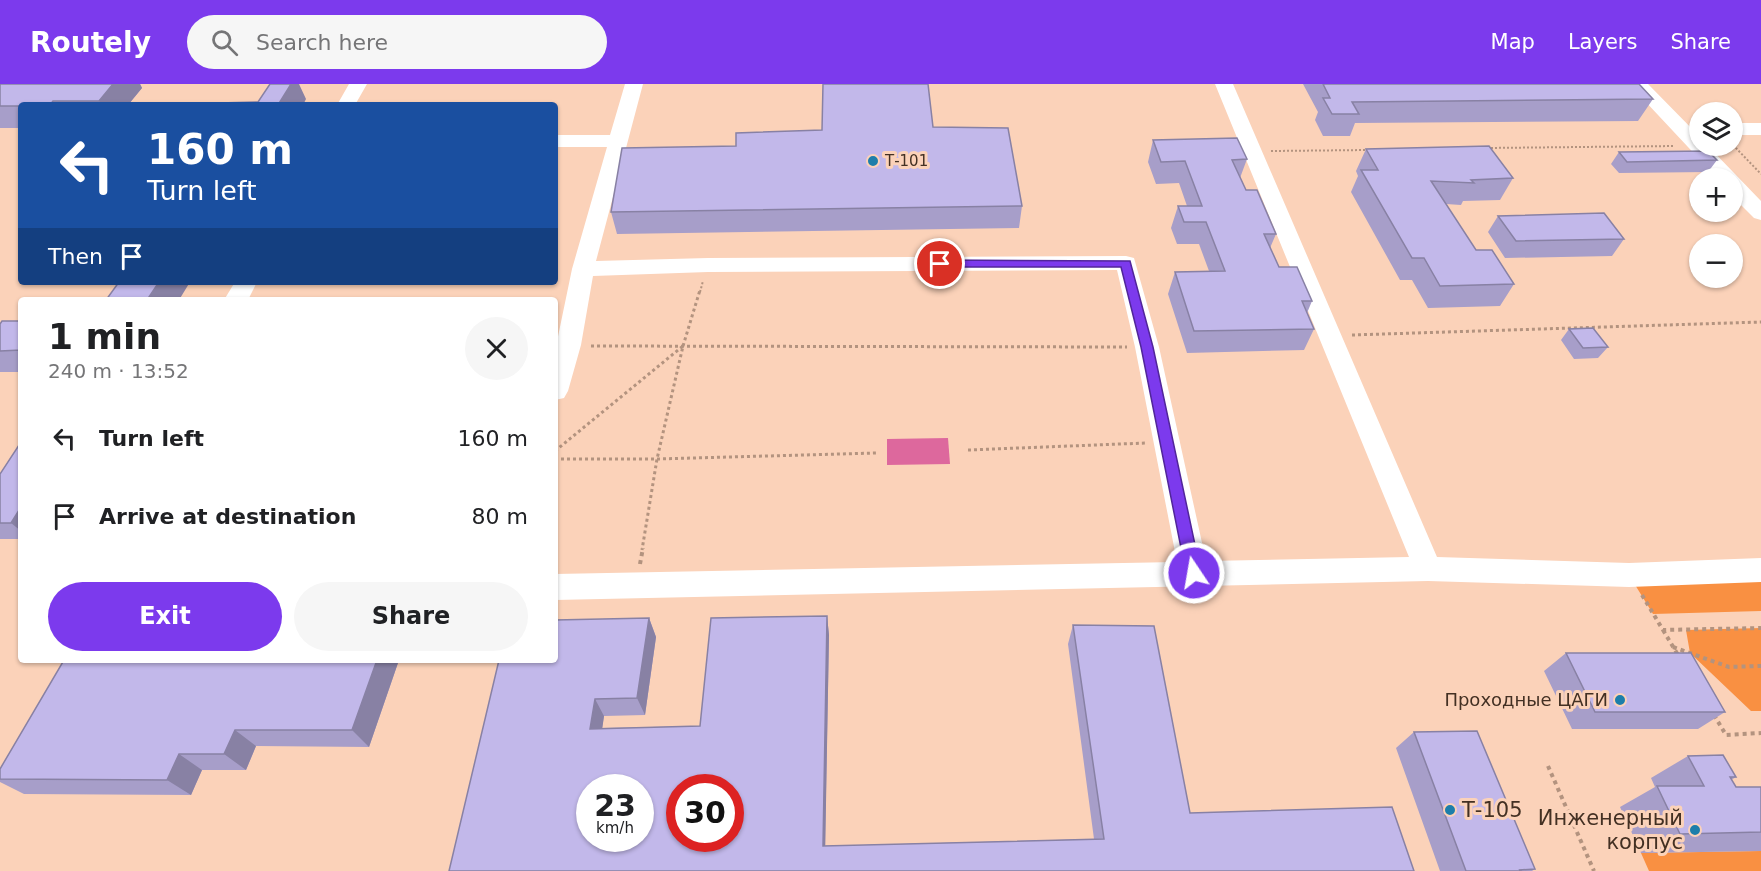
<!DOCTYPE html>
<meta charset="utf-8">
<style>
body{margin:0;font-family:"DejaVu Sans",sans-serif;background:#f6f6f6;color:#202124;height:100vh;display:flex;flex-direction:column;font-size:22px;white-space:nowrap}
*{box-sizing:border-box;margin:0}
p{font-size:20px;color:#757577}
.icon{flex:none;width:33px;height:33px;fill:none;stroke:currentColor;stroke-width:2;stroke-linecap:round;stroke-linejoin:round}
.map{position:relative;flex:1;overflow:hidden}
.panel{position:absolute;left:18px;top:213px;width:540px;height:366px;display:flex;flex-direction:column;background:#fff;border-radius:6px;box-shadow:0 2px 4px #0004}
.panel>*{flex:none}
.top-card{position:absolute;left:18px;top:18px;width:540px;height:183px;border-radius:6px;box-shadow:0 2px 4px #0004;background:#1a4fa0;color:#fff;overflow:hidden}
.fabs{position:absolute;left:1689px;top:18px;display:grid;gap:12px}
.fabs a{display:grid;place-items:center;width:54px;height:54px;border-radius:50%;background:#fff;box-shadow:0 2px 4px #0004;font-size:30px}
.speed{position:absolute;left:576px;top:690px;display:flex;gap:12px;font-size:30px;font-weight:700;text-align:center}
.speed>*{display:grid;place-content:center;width:78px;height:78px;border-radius:50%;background:#fff;box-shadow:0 2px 4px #0004;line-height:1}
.speed small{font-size:15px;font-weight:400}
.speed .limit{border:9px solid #d22;background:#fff;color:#111}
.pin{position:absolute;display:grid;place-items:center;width:51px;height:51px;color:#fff;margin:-26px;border:3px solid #fff;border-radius:50%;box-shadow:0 2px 6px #0007}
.me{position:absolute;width:66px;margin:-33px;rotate:348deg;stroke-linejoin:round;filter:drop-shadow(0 0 4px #0008)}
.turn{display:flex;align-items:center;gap:21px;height:126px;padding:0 30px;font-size:27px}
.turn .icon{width:78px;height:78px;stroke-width:2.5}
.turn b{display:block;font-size:42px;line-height:51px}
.then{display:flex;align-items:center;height:57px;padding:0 30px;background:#0003;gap:12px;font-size:22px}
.round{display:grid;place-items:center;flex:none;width:63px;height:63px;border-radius:32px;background:#f6f6f6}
.headline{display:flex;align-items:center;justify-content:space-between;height:102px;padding:0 30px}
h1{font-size:36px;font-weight:800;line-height:45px}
.cta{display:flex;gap:12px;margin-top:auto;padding:12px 30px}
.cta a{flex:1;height:69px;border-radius:36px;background:#7c3aed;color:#fff;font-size:24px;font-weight:800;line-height:69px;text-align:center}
.cta a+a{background:#f6f6f6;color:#202124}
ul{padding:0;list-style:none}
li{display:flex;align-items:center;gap:18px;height:78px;padding:0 30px}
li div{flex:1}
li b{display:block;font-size:22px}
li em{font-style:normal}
header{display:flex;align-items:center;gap:36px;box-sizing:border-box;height:84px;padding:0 30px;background:#7c3aed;color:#fff}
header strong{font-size:28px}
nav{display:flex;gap:33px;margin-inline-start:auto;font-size:21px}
.search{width:420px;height:54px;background:#f6f6f6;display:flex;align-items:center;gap:15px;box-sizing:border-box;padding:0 21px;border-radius:33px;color:#757577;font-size:22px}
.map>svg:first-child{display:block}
.forest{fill:#f99042}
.water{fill:#dd689d}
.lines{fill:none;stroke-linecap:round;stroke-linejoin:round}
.path-far2{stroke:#b3937f;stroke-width:2;stroke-dasharray:2 2;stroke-linecap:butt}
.path-far1{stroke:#b3937f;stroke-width:3;stroke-dasharray:3 3;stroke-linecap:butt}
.path{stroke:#b3937f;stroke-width:4;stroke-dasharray:4 4;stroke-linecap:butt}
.minor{fill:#fff;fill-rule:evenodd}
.wall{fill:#a79ec9}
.shaded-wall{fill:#8881a4}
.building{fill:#c2b8ea;stroke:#8881a4;stroke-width:1.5;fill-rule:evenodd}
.route{fill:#7c3aed;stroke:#51269a;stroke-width:1.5}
.poi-dot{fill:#1d7eaa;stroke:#fbd2b9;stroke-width:2}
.labels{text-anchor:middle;stroke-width:6;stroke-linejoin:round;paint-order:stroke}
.far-poi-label{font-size:15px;fill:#433023;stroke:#fbd2b9;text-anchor:start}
.poi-label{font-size:18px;fill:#433023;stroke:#fbd2b9;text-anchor:end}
.near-poi-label{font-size:21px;fill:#433023;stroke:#fbd2b9;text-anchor:start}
</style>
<header>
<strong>Routely</strong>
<div class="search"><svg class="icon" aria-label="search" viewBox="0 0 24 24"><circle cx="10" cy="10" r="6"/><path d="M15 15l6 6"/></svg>Search here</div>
<nav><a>Map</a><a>Layers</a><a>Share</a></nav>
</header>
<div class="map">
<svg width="1761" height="787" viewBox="0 0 1761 787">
<rect width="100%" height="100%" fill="#fbd2b9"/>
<!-- forest -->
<path class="forest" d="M1761,486V527L1653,530L1629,491Z
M1761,544V627H1751L1690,569L1686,546Z
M1761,767V787H1649L1641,769Z"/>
<!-- water -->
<path class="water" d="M948,354L950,380L887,381V355Z"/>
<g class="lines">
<!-- path-far2 -->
<path class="path-far2" d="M1733,61L1761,90
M1487,64L1675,62
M1271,67L1369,66
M700,208L703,197"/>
<!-- path-far1 -->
<path class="path-far1" d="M1352,251L1761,238
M591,262L1127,263
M683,262L700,206
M968,366L1146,359
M555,367L683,262L657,375L642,466
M555,375H657L876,369"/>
<!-- path -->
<path class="path" d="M640,480L643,464
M1642,511L1663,546L1761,544
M1663,546L1678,571
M1673,563L1729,583L1761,582
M1714,631L1726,651L1761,649
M1548,682L1594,787"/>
<!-- minor -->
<path class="minor" d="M349,0H367L355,21H337Z
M625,0H643L596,177L708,174L1126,172L1134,174L1159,263L1206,477L1409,473L1215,0H1233L1437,473L1629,479L1761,474V498L1629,503L1428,497L555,516V490L1177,478L1135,263L1117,186L708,188L593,192L581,261L568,307L564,314L555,316V267L572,185L607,63H555V51H610Z
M1629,0H1648L1700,53V62H1708L1761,117V136L1754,134L1732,112V94H1717Z
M1732,39H1761V51H1732Z
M235,198H257L248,216H224Z"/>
</g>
<!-- wall -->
<path class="wall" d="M0,0H140L142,4L128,21H21V44H0Z
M1303,0H1639L1653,15L1638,37L1355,39L1350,52H1323L1315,36L1318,28Z
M933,43L1022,122L1019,144L617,150L611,128L736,62Z
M1153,56L1247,75L1240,94L1246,106L1276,150L1270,164L1279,183L1312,217L1307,229L1314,245L1304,266L1187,269L1168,210L1175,188L1209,187L1199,160H1177L1171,144L1178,122H1187L1179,99L1156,100L1148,78Z
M1366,65L1513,94L1500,116L1463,117L1461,121L1446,120L1476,166L1514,200L1500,222L1428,224L1412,196H1400L1351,108L1358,92L1356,87Z
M1619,68L1717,76L1708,88L1619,89L1611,80Z
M1498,132L1624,155L1612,172L1505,174L1488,148Z
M349,198H477L351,201Z
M21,237V288H0V240Z
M1569,245L1608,263L1598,274L1574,275L1561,256Z
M21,358V455H0V390Z
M827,532L829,551L825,762L1094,755L1068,560L1073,541L1190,729L1414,787H449L649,534L656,553L645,631L604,632L602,644L700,642Z
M1566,569L1725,628L1698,645H1572L1544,587Z
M399,576L369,663L256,662L246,686H202L191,711L24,710L0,698V685Z
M1414,648L1535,785L1532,787H1440L1396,664Z
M1688,672L1736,693L1731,696L1736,703H1761V767L1641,769L1620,723L1655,703L1651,694Z"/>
<!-- shaded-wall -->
<path class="shaded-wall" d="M113,0H140L142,4L128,21H102L99,17Z
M291,0H299L306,15L303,21H278Z
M159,198H190L179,216H147Z
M21,423V447L11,439Z
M827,532L829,551L825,776L823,762Z
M649,534L656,553L645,631L637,614Z
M377,576H399L369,663L352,646Z
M595,615L604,632L600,661L590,645Z
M235,646L256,662L246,686L224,670Z
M179,670L202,686L191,711L167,696Z"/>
<!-- building -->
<path class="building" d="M0,0H113L99,17H53L50,21H21V22H0Z
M270,0H291L278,21H181L182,20L258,18Z
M823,0H928L933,43L1008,44L1022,122L611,128L622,64L736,62V49L822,46Z
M1323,0H1639L1653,15L1352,18L1359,30H1332L1323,14H1330Z
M1237,54L1247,75L1232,76L1246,106H1257L1276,150H1264L1279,183H1297L1312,217H1302L1314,245L1194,247L1175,188L1225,187L1206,138H1184L1178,122H1202L1185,77L1161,78L1153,56Z
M1489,62L1513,94L1471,96L1474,99L1431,97L1476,166H1492L1514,200L1440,202L1424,174H1412L1361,86H1378L1366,65Z
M1708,67L1717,76L1627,78L1619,68Z
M1604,129L1624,155L1516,157L1498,132Z
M119,198H159L147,216H106Z
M2,237H21V266L0,267V240Z
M1593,244L1608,263L1583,264L1569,245Z
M21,358V423L11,439H0V390Z
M827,532L823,762L1104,755L1073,541L1154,542L1190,729L1392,723L1414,787H449L499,576H555V536L649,534L637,614L595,615L590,645L700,642L711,534ZM590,704H640V754H590ZM680,704H730V754H680Z
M1566,569H1691L1725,628H1595Z
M64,576H377L352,646H235L224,670H179L167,696L0,695V685Z
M1477,647L1535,785L1520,786L1521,787H1466L1414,648Z
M1723,671L1736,693H1730L1736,703H1761V748L1680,750L1657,702H1704L1688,672Z"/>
<!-- route -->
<path class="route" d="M940,176L1130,177L1153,263L1201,489L1199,493L1194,495L1189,493L1186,489L1141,263L1121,183H936V177Z"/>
<!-- markers -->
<g class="poi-dot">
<circle cx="873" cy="77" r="6"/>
<circle cx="1620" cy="616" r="6"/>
<circle cx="1450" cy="726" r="6"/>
<circle cx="1695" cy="746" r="6"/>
</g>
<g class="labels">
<!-- far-poi labels -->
<g class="far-poi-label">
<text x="885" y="82">Т-101</text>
</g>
<!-- poi labels -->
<g class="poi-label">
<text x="1608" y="622">Проходные ЦАГИ</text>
</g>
<!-- near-poi labels -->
<g class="near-poi-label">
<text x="1462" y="733">Т-105</text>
<text x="1683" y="741" text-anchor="end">Инженерный<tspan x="1683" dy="24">корпус</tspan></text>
</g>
</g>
</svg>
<div class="fabs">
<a><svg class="icon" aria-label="layers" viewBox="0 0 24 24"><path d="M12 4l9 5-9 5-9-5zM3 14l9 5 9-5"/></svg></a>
<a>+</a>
<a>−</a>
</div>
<div class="speed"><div>23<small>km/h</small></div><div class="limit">30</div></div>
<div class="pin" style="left:940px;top:180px;background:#d93025"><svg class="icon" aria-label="arrive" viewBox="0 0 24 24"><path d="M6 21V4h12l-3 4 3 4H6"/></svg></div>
<svg class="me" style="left:1194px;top:489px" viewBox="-20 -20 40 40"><circle r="17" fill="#7c3aed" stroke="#fff" stroke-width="3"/><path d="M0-11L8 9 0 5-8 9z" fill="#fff"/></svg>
<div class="top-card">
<div class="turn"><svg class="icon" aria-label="left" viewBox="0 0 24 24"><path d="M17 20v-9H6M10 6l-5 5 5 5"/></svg><div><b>160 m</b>Turn left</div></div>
<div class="then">Then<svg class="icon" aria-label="arrive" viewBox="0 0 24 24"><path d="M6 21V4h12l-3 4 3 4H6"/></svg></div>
</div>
<section class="panel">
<div class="headline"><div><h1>1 min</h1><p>240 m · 13:52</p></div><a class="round"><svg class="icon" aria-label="close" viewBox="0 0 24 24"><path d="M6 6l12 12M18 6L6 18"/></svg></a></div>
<ul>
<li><svg class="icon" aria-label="left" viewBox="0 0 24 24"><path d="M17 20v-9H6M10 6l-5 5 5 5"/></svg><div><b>Turn left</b></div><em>160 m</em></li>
<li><svg class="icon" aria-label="arrive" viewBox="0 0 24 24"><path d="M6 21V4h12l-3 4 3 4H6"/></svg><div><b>Arrive at destination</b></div><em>80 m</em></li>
</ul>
<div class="cta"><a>Exit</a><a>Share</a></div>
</section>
</div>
